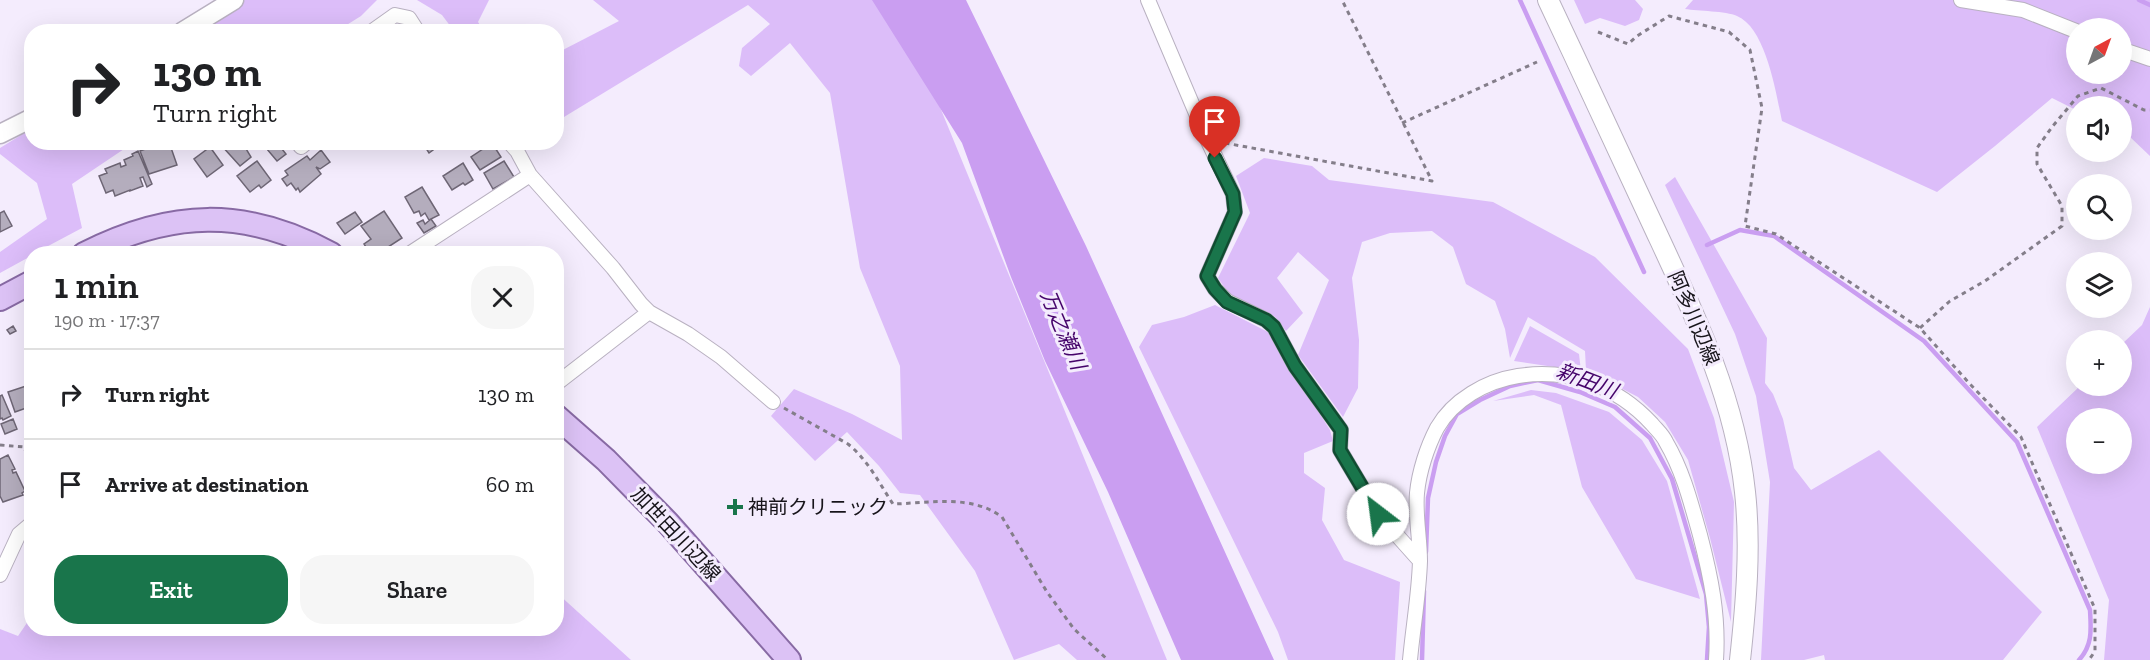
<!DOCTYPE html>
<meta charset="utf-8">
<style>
body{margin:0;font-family:"Zilla Slab","Noto Sans JP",serif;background:#f6f6f6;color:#202124;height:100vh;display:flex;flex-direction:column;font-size:22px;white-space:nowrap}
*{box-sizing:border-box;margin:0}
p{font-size:20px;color:#757577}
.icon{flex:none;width:33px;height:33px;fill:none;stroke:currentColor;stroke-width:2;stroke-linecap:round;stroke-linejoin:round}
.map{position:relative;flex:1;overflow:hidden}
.side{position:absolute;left:24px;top:246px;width:540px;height:390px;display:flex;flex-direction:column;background:#fff;border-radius:24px;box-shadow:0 6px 24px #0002}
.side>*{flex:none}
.banner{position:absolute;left:24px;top:24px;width:540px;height:126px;border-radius:24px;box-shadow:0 6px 24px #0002;background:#fff;color:#202124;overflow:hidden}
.needle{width:39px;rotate:41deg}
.tools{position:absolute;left:2066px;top:18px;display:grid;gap:12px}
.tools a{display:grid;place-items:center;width:66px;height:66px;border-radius:50%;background:#fff;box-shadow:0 6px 24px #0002;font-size:30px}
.pin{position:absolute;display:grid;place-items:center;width:51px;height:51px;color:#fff;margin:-62px -26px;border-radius:50% 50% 50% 0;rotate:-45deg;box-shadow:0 0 6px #0007}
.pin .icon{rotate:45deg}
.me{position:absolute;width:66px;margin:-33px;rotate:330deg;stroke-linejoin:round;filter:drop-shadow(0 0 4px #0008)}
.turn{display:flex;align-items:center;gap:21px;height:126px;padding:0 30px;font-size:27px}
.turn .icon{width:78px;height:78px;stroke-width:2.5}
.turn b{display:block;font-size:42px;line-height:51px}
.round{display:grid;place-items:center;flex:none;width:63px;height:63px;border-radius:24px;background:#f6f6f6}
.head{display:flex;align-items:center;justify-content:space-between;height:102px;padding:0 30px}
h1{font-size:36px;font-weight:600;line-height:45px}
.button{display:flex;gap:12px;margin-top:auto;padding:12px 30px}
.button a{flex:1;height:69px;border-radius:24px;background:#19754b;color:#fff;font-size:24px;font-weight:600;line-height:69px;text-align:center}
.button a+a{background:#f6f6f6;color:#202124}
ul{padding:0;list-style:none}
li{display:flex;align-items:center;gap:18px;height:90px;padding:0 30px;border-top:2px solid #e0e0e0}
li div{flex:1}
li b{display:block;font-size:22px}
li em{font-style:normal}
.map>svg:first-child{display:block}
.green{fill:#dcbdf9;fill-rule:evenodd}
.water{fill:#ca9ef1}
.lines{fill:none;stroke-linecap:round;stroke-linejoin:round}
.stream{stroke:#ca9ef1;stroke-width:4.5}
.building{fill:#b4adbd;stroke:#6e6675;stroke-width:1.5}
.minor-casing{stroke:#b9b1c1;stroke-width:16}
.tertiary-casing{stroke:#b9b1c1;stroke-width:21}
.secondary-casing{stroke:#b9b1c1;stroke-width:22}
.primary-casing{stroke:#886aa4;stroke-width:26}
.path{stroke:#847e8a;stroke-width:3;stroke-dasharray:4.5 4.5;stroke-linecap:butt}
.minor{stroke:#fff;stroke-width:14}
.tertiary{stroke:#fff;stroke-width:18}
.secondary{stroke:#fff;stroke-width:20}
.primary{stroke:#dcc2f5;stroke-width:22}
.route-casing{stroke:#104c31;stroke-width:15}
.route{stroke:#19754b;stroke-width:10}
.poi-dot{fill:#19754b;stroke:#f4ecfd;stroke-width:2}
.labels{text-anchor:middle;stroke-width:6;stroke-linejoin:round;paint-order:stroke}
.street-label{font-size:20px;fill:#17141a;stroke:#f4ecfd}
.poi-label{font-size:20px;fill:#17141a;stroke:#f4ecfd;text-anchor:start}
.water-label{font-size:21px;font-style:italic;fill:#45036a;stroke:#f4ecfd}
</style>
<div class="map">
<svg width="2150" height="660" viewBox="0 0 2150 660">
<rect width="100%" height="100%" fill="#f4ecfd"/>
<!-- green -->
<path class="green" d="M245,0H377L361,16L337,31L193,32Z
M417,0H489L478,22L484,31H454L442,15Z
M593,0H896L1167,660H1077L1059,644L1014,660L975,571L920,495L900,493L879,466L847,432L815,461L771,416L794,389L852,414L902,440L900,366L860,268L830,93L790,43L751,76L739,66L742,48L770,24L748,5L564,117L557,104V53L619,21Z
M1574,0H1635L1643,9L1639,20L1625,26L1600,18L1585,24Z
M1693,0H2150V156L2129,136L2121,133V106H2076V110L2052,98L1995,146L1937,192L1782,121C1776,93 1766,28 1737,16C1726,11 1698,11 1685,9ZM2076,28H2121V74H2076Z
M31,129L32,142L133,143L72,184L82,228L35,253L32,254L31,256L0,273V252L47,219L37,183L0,154V148Z
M1264,158L1312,166L1329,180L1493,202L1595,257L1688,349L1714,418L1734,502L1731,622L1710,538L1688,460L1665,422L1638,397L1586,370L1585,351L1528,317L1510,358L1505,329L1495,301L1466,284L1453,247L1432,231L1390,233L1362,242L1352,278L1359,340L1358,388L1343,417L1298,355L1329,280L1298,252L1277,278L1303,313L1286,331L1275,317L1229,294L1218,278L1250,213L1236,176Z
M1675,177L1767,338L1765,383L1773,394L1783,419L1794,468L1811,490L1879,450L2042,612L2003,660H1825L1824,655L1804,660H1761L1770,482L1756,396L1735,334L1665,185Z
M1215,305L1268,332L1330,430L1333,441L1304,453V473L1325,488L1322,520L1344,560L1400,582L1395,660H1288L1278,632L1139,347L1152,325L1184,317Z
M2150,307V660H2104L2109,600L2037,427L2080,386H2121V345L2142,325ZM2121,418V464H2076V418Z
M1530,326L1579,354L1581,371L1514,361Z
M1531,390L1556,393L1609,412L1642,440L1667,481L1700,599L1636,579L1582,487L1561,405L1534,395L1493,401Z
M557,593L631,660H0V629L18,636L31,617L32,628H556Z"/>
<!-- water -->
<path class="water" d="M872,0H966L1086,246L1274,660H1181L1108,492L1045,361L1011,277L962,143Z"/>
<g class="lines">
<!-- stream -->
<path class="stream" d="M1520,0L1644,272
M2139,0L2150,5
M1707,245L1740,230L1774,236L1924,341L2017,442L2090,610C2091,629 2093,645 2079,660
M1426,552L1428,498L1436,462L1445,436L1457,414L1480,400L1510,386L1538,380L1580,392L1615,407L1650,438L1672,479L1706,594L1709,627L1707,660
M1422,660L1424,591"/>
</g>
<!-- building -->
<path class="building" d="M164,142H169L177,165L149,174L140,151Z
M224,142H242L251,157L240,166L221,145Z
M261,142H285L287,145L282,149L286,154L277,161Z
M422,142H444L429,153Z
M492,143L501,157L480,170L471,157Z
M210,147L223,165L207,177L194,159Z
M321,150L330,162L320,169L316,167L321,174L300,192L298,188L296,190L291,183L287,186L282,179L288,175L285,171L307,156L310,160Z
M138,151L152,184L147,187L143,177L140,178L143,186L130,191V190L115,196L113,190L106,193L99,176L107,173L105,169L120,163L121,167L126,165L124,160L133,156L132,154Z
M257,161L271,180L261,188L259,185L250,192L237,176Z
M504,161L514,177L493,189L484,173Z
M463,163L473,180L465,185L463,183L452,190L443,176Z
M422,187L439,215L429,220L425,213L421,216L419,211L414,213L405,197Z
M4,211L12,226L0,232V213Z
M384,211L402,238L379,253L376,247L369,252L364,244L371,239L361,226Z
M355,212L362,222L345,234L337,223Z
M431,219L436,226L424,233L417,223L423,220L425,224Z
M13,326L16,331L10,334L7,330Z
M32,384V406L15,412L8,392Z
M2,395L11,416L3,420L2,418L0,419V396Z
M13,419L17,429L5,434L1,424Z
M8,455L15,469L12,470L13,473L16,472L25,491L22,493L23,495L3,502L0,496V459Z"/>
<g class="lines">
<defs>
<path id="minor" d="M1148,0L1207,139L1233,194L1235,212L1207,276L1215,289L1227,301L1266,320L1274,327L1295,366L1341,430L1340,450L1378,514L1420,561
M1961,0L2023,10L2076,31
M371,32L395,15L409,18L418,32
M2121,49L2150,59
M297,142L301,147L307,142
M509,142L517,151L530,175L613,268L641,304L649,312L688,334L721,357L773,402
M409,254L530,175
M556,384L649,312
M0,575L19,534L32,523
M1410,660C1413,627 1419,594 1420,561C1420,538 1415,515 1417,493C1419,472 1427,447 1437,428C1453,400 1486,381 1518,376C1569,368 1617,386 1652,424C1657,430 1663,435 1666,442C1683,471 1691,503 1700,535C1711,577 1719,616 1716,660"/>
<path id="tertiary" d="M182,32L234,0
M0,134L32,118"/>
<path id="secondary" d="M1548,0C1583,74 1617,148 1652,223C1692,309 1735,396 1745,492C1751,547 1746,605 1740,660"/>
<path id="primary" d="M84,254C170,210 246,207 331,254
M0,299L32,282
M556,416L606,460L668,523L789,660"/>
</defs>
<!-- minor casing -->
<use href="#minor" class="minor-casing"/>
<!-- tertiary casing -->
<use href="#tertiary" class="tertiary-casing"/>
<!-- secondary casing -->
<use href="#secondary" class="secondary-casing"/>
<!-- primary casing -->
<use href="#primary" class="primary-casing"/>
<!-- path -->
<path class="path" d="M1598,32L1628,44L1637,36L1669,16L1729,32L1750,50L1762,108L1745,226L1776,234L1920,328L1969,383L2021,437L2095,609V651L2089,660
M1402,123L1537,62
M1225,143L1432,181L1342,0
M1920,328L1950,301L1985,281L2062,226V206L2037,164V148L2052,127L2078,96L2101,88L2144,110H2150
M784,408L848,444C868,460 879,483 893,504C930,503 971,494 1002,517L1047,592L1074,629L1108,660
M0,445L24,447L32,467"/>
<!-- minor -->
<use href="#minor" class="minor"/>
<!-- tertiary -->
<use href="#tertiary" class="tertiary"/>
<!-- secondary -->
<use href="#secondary" class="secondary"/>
<!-- primary -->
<use href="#primary" class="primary"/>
</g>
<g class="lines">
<defs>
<path id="route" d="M1215,158L1233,194L1235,212L1207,276L1215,289L1227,302L1266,320L1274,327L1295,366L1341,430L1340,450L1378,514"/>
</defs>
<!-- route casing -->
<use href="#route" class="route-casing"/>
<!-- route -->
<use href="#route" class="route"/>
</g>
<!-- markers -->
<path class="poi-dot" d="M732 498h6v6h6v6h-6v6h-6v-6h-6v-6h6z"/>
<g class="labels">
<!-- street labels -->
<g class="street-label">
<text transform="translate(1694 318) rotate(67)" y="7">阿多川辺線</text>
<text transform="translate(676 534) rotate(47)" y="7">加世田川辺線</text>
</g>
<!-- poi labels -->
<g class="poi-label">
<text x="748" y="514">神前クリニック</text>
</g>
<!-- water labels -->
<g class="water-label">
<text transform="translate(1063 330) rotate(67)" y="7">万之瀬川</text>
<text transform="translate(1587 381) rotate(21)" y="7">新田川</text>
</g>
</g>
</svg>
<div class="tools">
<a><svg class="needle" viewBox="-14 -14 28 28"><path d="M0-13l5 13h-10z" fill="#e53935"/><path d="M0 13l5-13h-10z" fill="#757577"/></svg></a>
<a><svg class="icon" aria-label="sound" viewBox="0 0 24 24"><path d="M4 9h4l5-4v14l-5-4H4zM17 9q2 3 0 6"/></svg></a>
<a><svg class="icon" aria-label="search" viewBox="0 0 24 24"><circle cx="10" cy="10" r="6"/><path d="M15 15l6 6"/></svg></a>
<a><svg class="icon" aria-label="layers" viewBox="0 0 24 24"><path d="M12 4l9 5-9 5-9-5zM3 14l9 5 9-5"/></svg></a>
<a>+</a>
<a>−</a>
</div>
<div class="pin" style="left:1215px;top:158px;background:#d93025"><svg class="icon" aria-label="arrive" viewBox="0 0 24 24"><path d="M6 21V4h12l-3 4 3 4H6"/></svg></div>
<svg class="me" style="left:1378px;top:514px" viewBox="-20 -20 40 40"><circle r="19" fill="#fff"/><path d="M0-13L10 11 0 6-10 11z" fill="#19754b"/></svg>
<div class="banner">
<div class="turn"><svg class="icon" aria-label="right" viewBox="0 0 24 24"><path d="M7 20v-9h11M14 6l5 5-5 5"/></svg><div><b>130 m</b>Turn right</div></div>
</div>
<section class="side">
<div class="head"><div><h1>1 min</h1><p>190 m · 17:37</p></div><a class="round"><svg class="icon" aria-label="close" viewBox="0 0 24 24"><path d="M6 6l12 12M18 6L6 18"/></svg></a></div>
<ul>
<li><svg class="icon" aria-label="right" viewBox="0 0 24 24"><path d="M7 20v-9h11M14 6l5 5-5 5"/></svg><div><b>Turn right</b></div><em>130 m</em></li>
<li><svg class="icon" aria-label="arrive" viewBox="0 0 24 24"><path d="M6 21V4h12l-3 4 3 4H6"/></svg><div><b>Arrive at destination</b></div><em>60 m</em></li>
</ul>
<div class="button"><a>Exit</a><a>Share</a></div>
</section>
</div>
